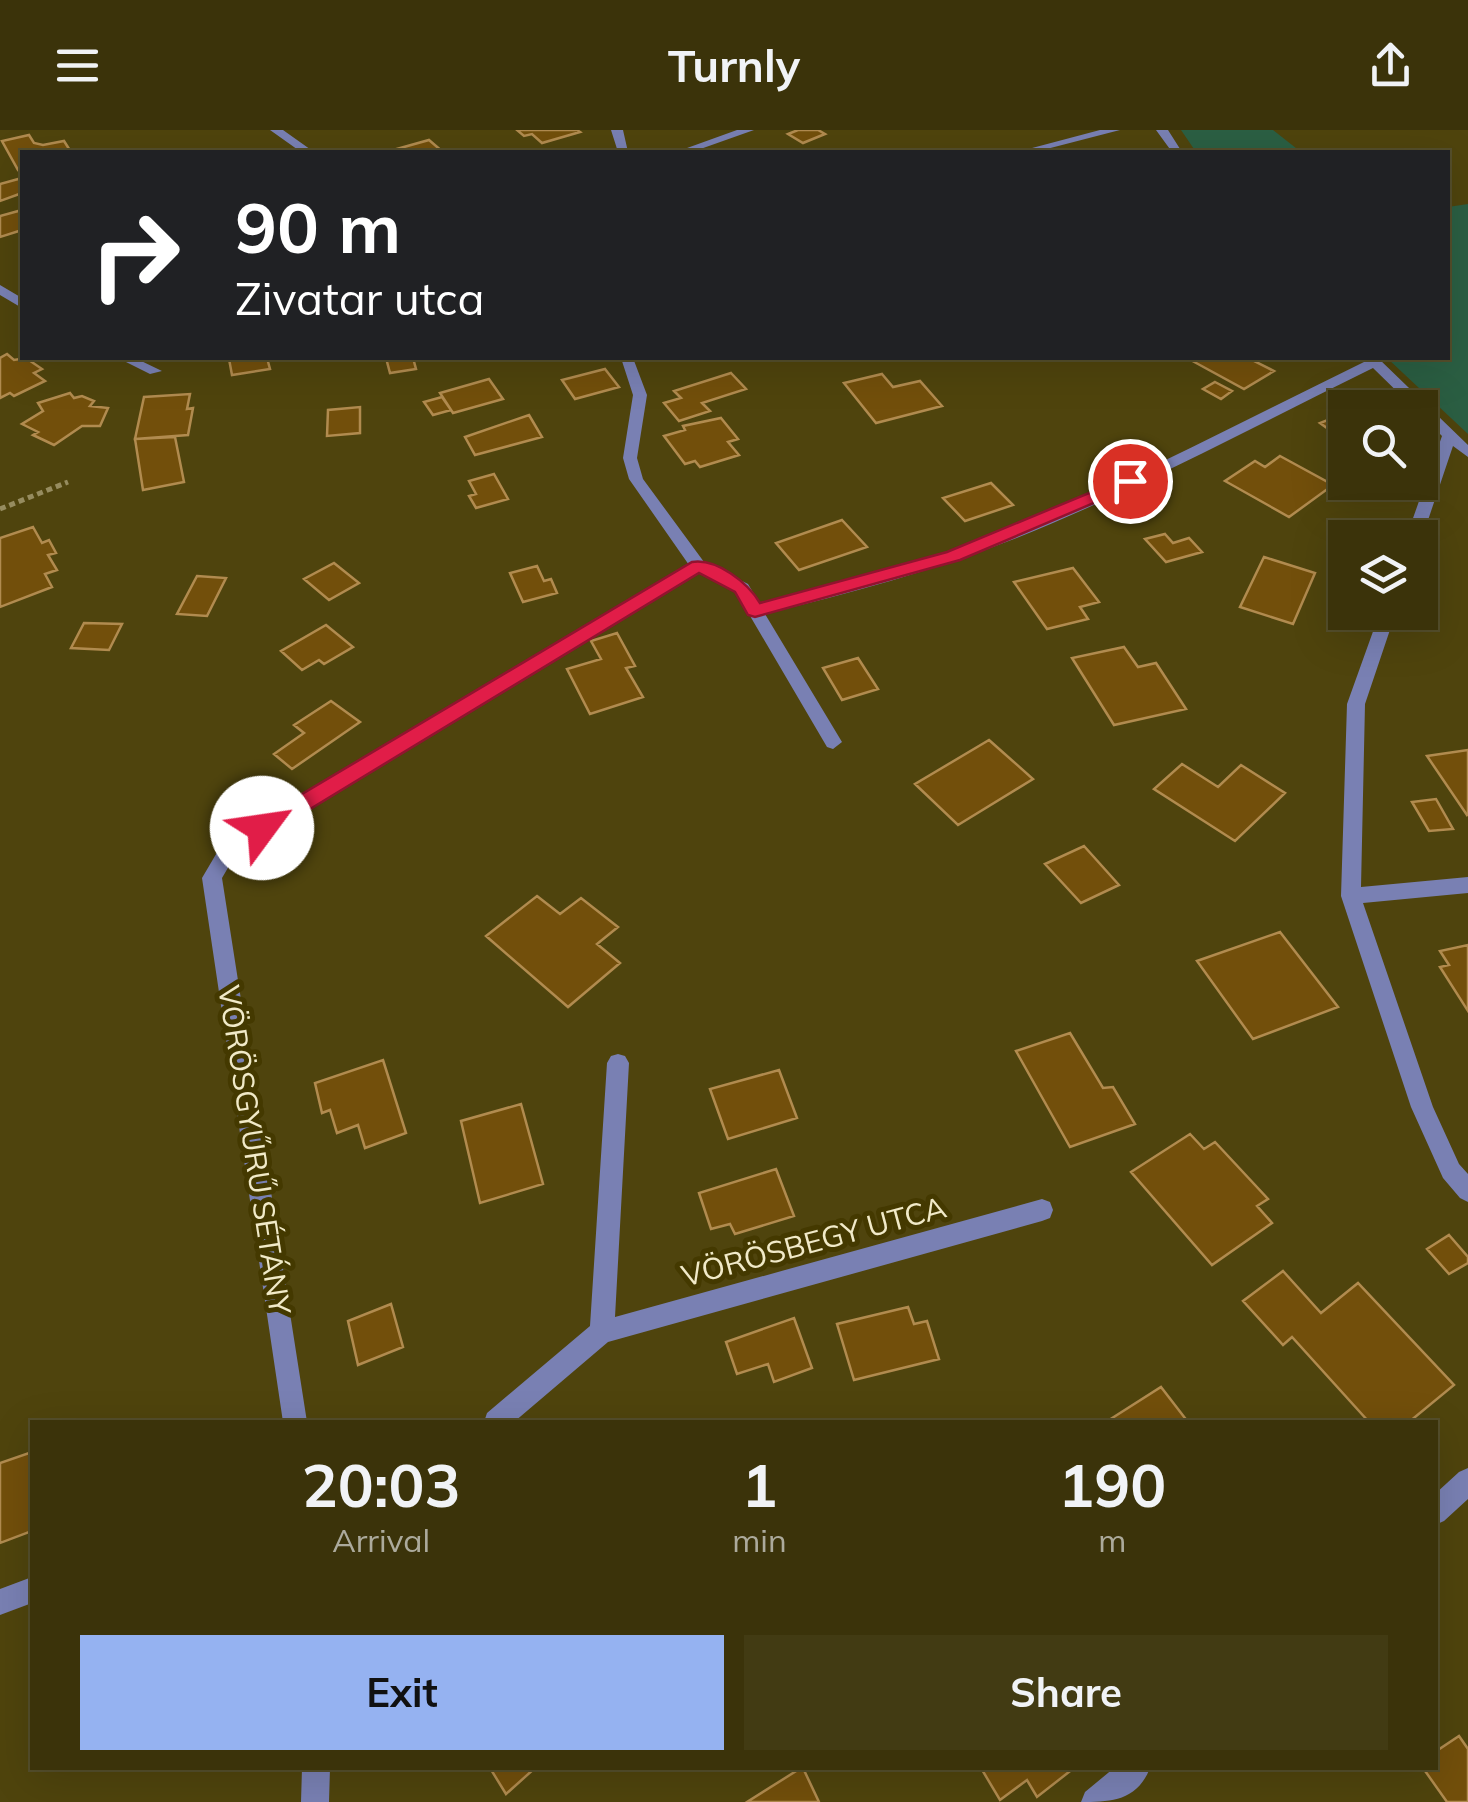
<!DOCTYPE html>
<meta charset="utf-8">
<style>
body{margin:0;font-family:Mulish,sans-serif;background:#423b13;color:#f1f3f6;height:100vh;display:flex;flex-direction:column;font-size:38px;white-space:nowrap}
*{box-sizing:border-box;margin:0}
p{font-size:32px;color:#acaa9c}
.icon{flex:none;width:55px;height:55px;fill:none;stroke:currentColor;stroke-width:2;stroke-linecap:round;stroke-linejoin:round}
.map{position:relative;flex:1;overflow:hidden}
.drawer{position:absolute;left:30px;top:1290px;width:1408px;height:350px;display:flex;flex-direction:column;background:#3b330a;border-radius:0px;box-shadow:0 10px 40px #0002,0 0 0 2px #544e2b}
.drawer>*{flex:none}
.guide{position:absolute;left:20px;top:20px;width:1430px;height:210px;border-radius:0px;box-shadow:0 10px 40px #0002,0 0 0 2px #544e2b;background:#202124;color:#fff;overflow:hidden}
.fabs{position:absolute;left:1328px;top:260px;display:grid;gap:20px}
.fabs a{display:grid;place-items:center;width:110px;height:110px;border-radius:0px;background:#3b330a;box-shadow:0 10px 40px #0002,0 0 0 2px #544e2b;font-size:50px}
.pin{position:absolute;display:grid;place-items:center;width:85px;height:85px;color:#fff;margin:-42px;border:5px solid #fff;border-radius:50%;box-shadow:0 2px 10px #0007}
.me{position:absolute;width:110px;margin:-55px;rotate:59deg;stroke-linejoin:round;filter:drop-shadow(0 0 8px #0008)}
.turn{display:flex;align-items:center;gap:35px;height:210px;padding:0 50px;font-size:45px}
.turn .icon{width:130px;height:130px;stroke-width:2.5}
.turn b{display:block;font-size:70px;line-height:85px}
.eta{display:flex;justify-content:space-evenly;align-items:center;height:170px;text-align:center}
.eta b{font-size:60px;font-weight:700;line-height:70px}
.primary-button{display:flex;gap:20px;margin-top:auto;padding:20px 50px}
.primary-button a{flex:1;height:115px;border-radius:0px;background:#95b2f1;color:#111;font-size:40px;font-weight:700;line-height:115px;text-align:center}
.primary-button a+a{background:#423b13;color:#f1f3f6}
header{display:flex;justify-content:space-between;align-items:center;height:130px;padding:0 50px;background:#3b330a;font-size:45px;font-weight:700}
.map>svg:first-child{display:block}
.green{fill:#2b5f43}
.building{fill:#724f0b;stroke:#b18b4f;stroke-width:2.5}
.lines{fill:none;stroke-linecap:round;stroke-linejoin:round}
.path{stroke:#968c5f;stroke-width:5;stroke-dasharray:6 4;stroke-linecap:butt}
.minor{fill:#7980b3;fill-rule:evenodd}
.route{fill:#e11d48;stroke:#92132f;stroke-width:2.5}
.labels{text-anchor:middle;stroke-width:10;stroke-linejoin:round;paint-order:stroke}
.street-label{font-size:30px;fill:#f1eac8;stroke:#443900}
</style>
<header><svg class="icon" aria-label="menu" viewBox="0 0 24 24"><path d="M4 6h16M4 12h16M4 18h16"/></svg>Turnly<svg class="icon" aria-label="share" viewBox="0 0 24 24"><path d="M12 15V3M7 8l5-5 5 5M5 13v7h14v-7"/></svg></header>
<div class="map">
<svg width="1468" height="1672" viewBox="0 0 1468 1672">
<rect width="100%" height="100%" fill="#4f440d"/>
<!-- green -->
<path class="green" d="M1181,0H1273L1301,22H1196Z
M1468,74V304L1387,228H1448V77Z"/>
<!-- building -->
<path class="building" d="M517,0H577L580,2L542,13L532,4L524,6Z
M798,0H818L825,4L803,13L788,4Z
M29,5L34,13L43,15L64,11L71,22H22V39L18,40L2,11Z
M429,10L443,22H386Z
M22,48V63L0,71V54Z
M22,80V100L0,107V86Z
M7,224L14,230L26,228L42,239L34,243L45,251L14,266L10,263L0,268V228Z
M267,228L270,239L232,245L229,229Z
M386,228H413L416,239L390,243Z
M1187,228H1248L1274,241L1244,259Z
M605,239L619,257L575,269L562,250Z
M731,243L746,259L702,273L710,281L679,291L664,273L681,268L674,261Z
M882,244L893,257L920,251L942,276L876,293L844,253Z
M489,249L503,269L453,283L440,263Z
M1215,252L1232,261L1221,269L1203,259Z
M70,263L74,268L82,266L94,271L90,276L108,278L100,296H82L54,315L33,305L38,302L22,294L43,281L38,273Z
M190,264L187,279L193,278L188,305L135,309L144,267Z
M442,267L451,280L433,285L424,272Z
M360,277V303L327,306L328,280Z
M1345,283V311L1320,293Z
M529,285L542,307L475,325L465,307Z
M721,288L738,309L728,312L739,325L700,337L695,331L685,334L664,306L685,300L683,296Z
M175,307L184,352L143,360L135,309Z
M1280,326L1333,355L1289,387L1225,351L1255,331L1265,337Z
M494,344L508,369L476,378L469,366L476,364L469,351Z
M991,353L1013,375L965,391L943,368Z
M842,390L867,417L799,440L776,413Z
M33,397L42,413L49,410L56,423L48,425L57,440L45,444L52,457L0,477V408Z
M1165,404L1173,413L1189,408L1202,422L1166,432L1145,409Z
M1264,427L1315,443L1293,494L1240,477Z
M334,433L359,453L329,470L304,449Z
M537,436L544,451L551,449L557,463L523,472L510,443Z
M1073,438L1099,472L1080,477L1088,489L1047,499L1014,452Z
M197,446L226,448L207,486L177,484Z
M84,493L122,494L109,520L71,518Z
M326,495L353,517L324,534L319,530L302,540L281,521Z
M617,503L635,536L626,538L643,567L590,584L567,539L601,529L591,511Z
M1124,517L1138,537L1156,533L1186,579L1114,595L1072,528Z
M858,528L878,559L842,570L823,538Z
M331,571L360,592L292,639L274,624L304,603L294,595Z
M989,610L1033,649L958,695L915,654Z
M1468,620V684L1467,685L1427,626Z
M1182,634L1218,657L1241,635L1285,663L1235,711L1154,659Z
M1436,669L1453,699L1429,701L1412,672Z
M1084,716L1119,755L1081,773L1045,734Z
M537,766L560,784L581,768L618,797L597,814L620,833L568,877L486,806Z
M1280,802L1338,877L1253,909L1197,831Z
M1468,815V881L1440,837L1449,835L1440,821Z
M1070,903L1103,958L1113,957L1135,994L1070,1017L1016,921Z
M383,930L406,1003L365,1018L358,995L337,1003L330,980L322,983L315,953Z
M779,940L797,988L728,1009L710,959Z
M521,974L543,1054L480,1073L461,991Z
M1190,1004L1204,1019L1215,1012L1268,1069L1257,1076L1272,1093L1212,1135L1131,1042Z
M776,1039L794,1086L735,1104L730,1094L711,1099L699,1063Z
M1449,1105L1468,1127V1133L1449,1144L1427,1119Z
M1283,1141L1321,1183L1358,1153L1454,1255L1409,1292H1369L1292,1207L1283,1215L1243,1171Z
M391,1174L403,1217L358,1235L348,1191Z
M908,1177L914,1194L927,1191L939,1229L854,1250L837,1194Z
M794,1188L812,1238L774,1252L768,1234L737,1244L726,1212Z
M1161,1257L1188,1292H1106Z
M32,1322V1401L0,1413V1333Z
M1459,1606L1468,1619V1672H1447L1423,1638H1435V1622Z
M490,1638H535L506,1664Z
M803,1638L819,1672H747L801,1638Z
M981,1638H1074L1037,1667L1027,1650L1000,1670Z"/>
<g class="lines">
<!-- path -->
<path class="path" d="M0,379L68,352"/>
<!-- minor -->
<path class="minor" d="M270,0H283L314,22H301Z
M611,0H623L628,22H618Z
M737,0H754L692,22H676Z
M1100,0H1120L1035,22H1017Z
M1156,0H1168L1182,22H1172Z
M0,155L22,168V178L0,165Z
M118,228H135L162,241L150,244Z
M621,228H633L647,265L637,328L643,349L704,432L748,454L760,474C842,455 922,433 1001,403C1126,354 1245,290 1366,231L1365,228H1378L1468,315V327L1453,316L1422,408L1420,411V408H1406L1442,306L1420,284V278H1414L1373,238C1255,296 1137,360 1014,409C933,441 850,463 765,484L842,612L833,619L827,617L736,462L699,443L236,724L222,748L307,1292H283L202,748L222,714L689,435L629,349L623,328L633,265Z
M1380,482H1396L1365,574L1361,757L1468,747V763L1363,773L1433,977L1459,1034L1468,1044V1072L1460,1068L1443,1048L1411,977L1341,766L1347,574Z
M618,924L625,926L629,933L615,1187L1042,1069L1050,1072L1053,1080L1050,1088L1042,1091L608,1212L514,1292H484L487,1283L590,1196L607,933L611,926Z
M1468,1338V1369L1444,1391L1435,1395V1364L1459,1342Z
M32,1447V1473L0,1485V1459Z
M302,1638H330L329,1672H301Z
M1114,1638H1150C1137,1671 1111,1672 1081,1672L1085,1662Z"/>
</g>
<!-- route -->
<path class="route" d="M1130,346L1136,347V355L960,430L755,487L748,485L735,462L699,443L269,704H255L251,698L255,692L692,432C717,428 748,453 760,473L947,422Z"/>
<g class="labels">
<!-- street labels -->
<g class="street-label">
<text transform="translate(254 1020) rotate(81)" y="10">VÖRÖSGYŰRŰ SÉTÁNY</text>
<text transform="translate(814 1112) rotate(-15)" y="10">VÖRÖSBEGY UTCA</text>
</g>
</g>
</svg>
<div class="fabs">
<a><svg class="icon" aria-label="search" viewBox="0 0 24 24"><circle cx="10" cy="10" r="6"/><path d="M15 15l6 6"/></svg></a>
<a><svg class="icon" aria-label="layers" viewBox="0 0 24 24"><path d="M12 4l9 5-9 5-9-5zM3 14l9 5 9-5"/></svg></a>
</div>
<div class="pin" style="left:1130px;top:351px;background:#d93025"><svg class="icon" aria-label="arrive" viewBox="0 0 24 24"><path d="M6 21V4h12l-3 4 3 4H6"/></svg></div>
<svg class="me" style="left:262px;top:698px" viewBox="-20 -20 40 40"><circle r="19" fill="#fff"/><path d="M0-13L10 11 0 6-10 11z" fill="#e11d48"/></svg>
<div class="guide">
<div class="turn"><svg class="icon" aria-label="right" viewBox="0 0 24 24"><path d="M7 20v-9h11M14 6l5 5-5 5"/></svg><div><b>90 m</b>Zivatar utca</div></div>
</div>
<section class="drawer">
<div class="eta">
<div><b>20:03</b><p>Arrival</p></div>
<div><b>1</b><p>min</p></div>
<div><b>190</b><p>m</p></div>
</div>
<div class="primary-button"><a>Exit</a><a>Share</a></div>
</section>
</div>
